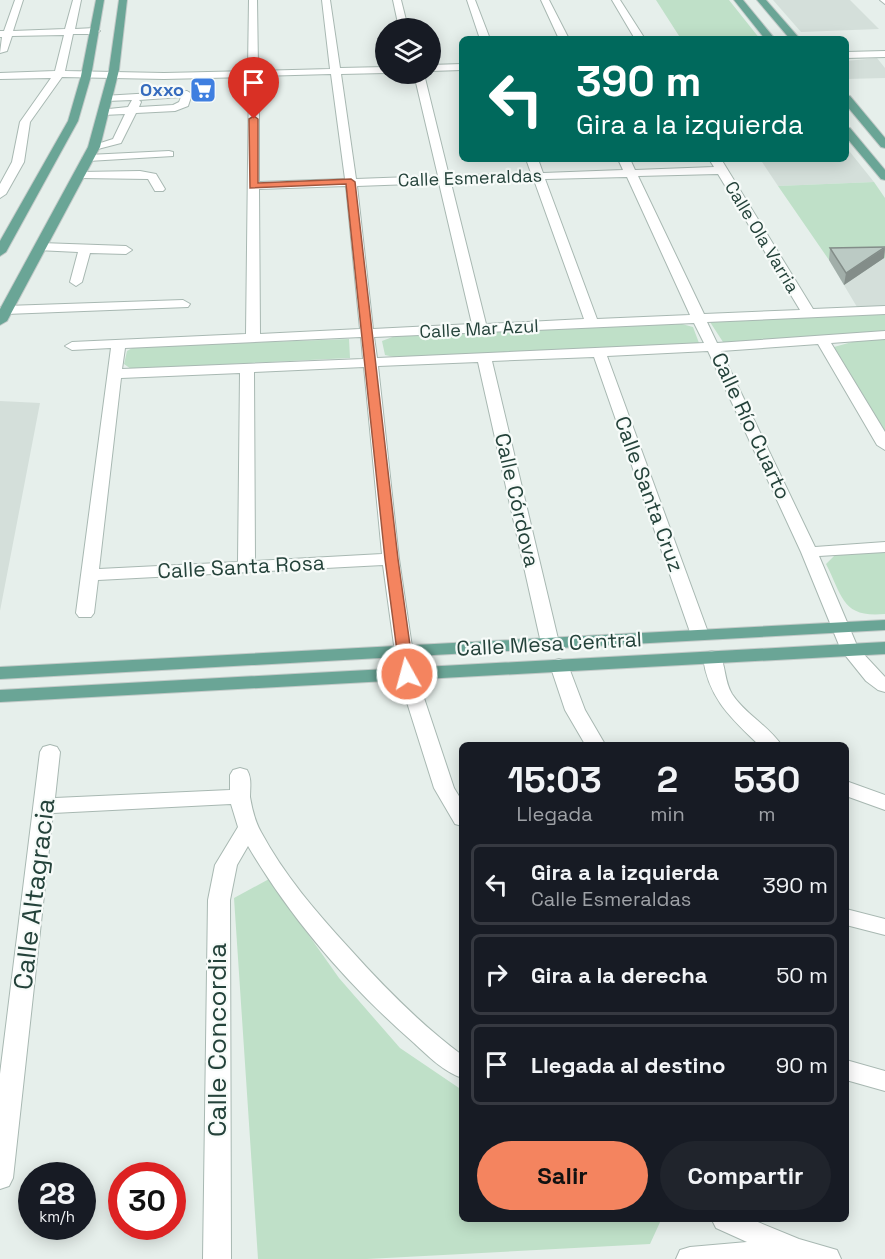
<!DOCTYPE html>
<html lang="es">
<meta charset="utf-8">
<style>
body{margin:0;font-family:"Space Grotesk",sans-serif;background:#20242c;color:#f1f3f6;height:100vh;display:flex;flex-direction:column;font-size:22px;white-space:nowrap}
*{box-sizing:border-box;margin:0}
p{font-size:20px;color:#9ea1a6}
.icon{flex:none;width:33px;height:33px;fill:none;stroke:currentColor;stroke-width:2;stroke-linecap:round;stroke-linejoin:round}
.map{position:relative;flex:1;overflow:hidden}
.details{position:absolute;left:459px;top:742px;width:390px;height:480px;display:flex;flex-direction:column;background:#171b24;border-radius:9px;box-shadow:0 3px 15px #0003}
.details>*{flex:none}
.top-card{position:absolute;left:459px;top:36px;width:390px;height:126px;border-radius:9px;box-shadow:0 3px 15px #0003;background:#00695c;color:#fff;overflow:hidden}
.buttons{position:absolute;left:375px;top:18px;display:grid;gap:12px}
.buttons a{display:grid;place-items:center;width:66px;height:66px;border-radius:50%;background:#171b24;box-shadow:0 3px 15px #0003;font-size:30px}
.speed{position:absolute;left:18px;top:1162px;display:flex;gap:12px;font-size:30px;font-weight:700;text-align:center}
.speed>*{display:grid;place-content:center;width:78px;height:78px;border-radius:50%;background:#171b24;box-shadow:0 3px 15px #0003;line-height:1}
.speed small{font-size:15px;font-weight:400}
.speed .limit{border:9px solid #d22;background:#fff;color:#111}
.pin{position:absolute;display:grid;place-items:center;width:51px;height:51px;color:#fff;margin:-62px -26px;border-radius:50% 50% 50% 0;rotate:-45deg;box-shadow:0 0 6px #0007}
.pin .icon{rotate:45deg}
.me{position:absolute;width:66px;margin:-33px;rotate:353deg;stroke-linejoin:round;filter:drop-shadow(0 0 4px #0008)}
.turn{display:flex;align-items:center;gap:21px;height:126px;padding:0 18px;font-size:27px}
.turn .icon{width:78px;height:78px;stroke-width:2.5}
.turn b{display:block;font-size:42px;line-height:51px}
.eta{display:flex;justify-content:space-evenly;align-items:center;height:102px;text-align:center}
.eta b{font-size:36px;font-weight:800;line-height:42px}
.primary-button{display:flex;gap:12px;margin-top:auto;padding:12px 18px}
.primary-button a{flex:1;height:69px;border-radius:36px;background:#f4845f;color:#111;font-size:24px;font-weight:800;line-height:69px;text-align:center}
.primary-button a+a{background:#20242c;color:#f1f3f6}
ul{padding:0;list-style:none}
li{display:flex;align-items:center;gap:18px;height:81px;margin:0 12px 9px;padding:0 6px;border:3px solid #363941;border-radius:9px}
li div{flex:1}
li b{display:block;font-size:22px}
li em{font-style:normal}
.map>svg:first-child{display:block}
.built{fill:#d4dfda}
.green{fill:#bfe0c8}
.lines{fill:none;stroke-linecap:round;stroke-linejoin:round}
.minor-casing{stroke:#a8b8b2;stroke-width:2}
.major-casing{stroke:#c2cac8;stroke-width:2}
.minor{fill:#fff;fill-rule:evenodd}
.major{fill:#6aa596;fill-rule:evenodd}
.wall{fill:#a1aea9}
.shaded-wall{fill:#838d89}
.building{fill:#bbcac4;stroke:#838d89;stroke-width:1.5}
.route{fill:#f4845f;stroke:#9f563e;stroke-width:1.5}
.labels{text-anchor:middle;stroke-width:4.5;stroke-linejoin:round;paint-order:stroke}
.far-shop-label{font-size:18px;font-weight:bold;fill:#366cbe;stroke:#f7fbf9;text-anchor:end}
.far-street-label{font-size:18px;fill:#24423a;stroke:#f7fbf9}
.street-label{font-size:21px;fill:#24423a;stroke:#f7fbf9}
.near-street-label{font-size:26px;fill:#24423a;stroke:#f7fbf9}
</style>
<div class="map">
<svg width="885" height="1259" viewBox="0 0 885 1259">
<rect width="100%" height="100%" fill="#e6efeb"/>
<!-- built -->
<path class="built" d="M773,0H850L879,29L801,32Z
M877,58L885,68V78L846,79V61Z
M846,147L874,182L778,186L760,159H846Z
M885,258V306L857,307L829,260Z
M0,401L40,403L0,611Z"/>
<!-- green -->
<path class="green" d="M656,0H729L760,39H681Z
M874,182L885,198V258L829,260L778,186Z
M885,313V332L740,343L723,342L710,322Z
M682,324L693,327L699,343L693,345L394,357L385,355L382,341L395,336Z
M885,338V431L834,347L852,342Z
M349,339L350,358L131,369L124,364L127,351L134,347Z
M885,552V614C842,618 843,597 826,564L836,554Z
M269,879L339,978L400,1048L462,1090V1220H661L650,1244L367,1259H258L234,898Z"/>
<g class="lines">
<defs>
<path id="minor" d="M15,0H23L13,31L65,29L73,0H81L75,29L95,28L100,31L95,34H73L65,71L164,73L252,71L248,68L249,0H257L258,68L255,71L330,69L322,0H330L340,68L386,67V73L341,74L356,179L438,176L414,74H424L449,176L531,173L526,159H538L543,173L623,170L618,159H630L635,170L714,167L709,159H721L813,309L885,306V314L707,322L717,343L885,331V339L831,343L885,432V450L877,445L818,344L721,351L815,547L885,542V552L819,556L858,648L885,677V692L878,690L866,681L841,650L801,552L708,351L607,356L709,635L706,639H694L691,635L594,357L492,361L559,643L556,647H544L541,643L478,362L378,366L399,559L416,674L454,788L462,801V826L455,824L434,788L398,674L383,565L98,580L94,613L91,617H79L76,613L111,348L72,350L65,346L72,342L246,334L249,77L164,79L62,77L30,122L24,162L6,194L0,198V184L12,162L20,122L51,78L0,79V73L55,71L64,35L12,36L7,51L0,53L2,37H0V31H4ZM331,74L345,179L259,182V76ZM718,174L800,310L704,314L638,176ZM627,177L690,315L597,319L545,179ZM534,180L584,319L486,324L451,183ZM439,183L472,324L373,329L357,186ZM346,186L360,329L260,334L259,189ZM694,323L704,343L377,358L374,337ZM361,337L363,359L122,369L125,348ZM364,367L382,554L255,561L254,372ZM240,373L238,562L99,569L121,378Z
M393,0H401L408,28H399Z
M467,0H475L490,39H480Z
M541,0H549L569,39H559Z
M612,0H620L645,39H635Z
M880,0H885V4Z
M885,51V57L846,58V52Z
M462,64V70L430,71V65Z
M187,91L192,94L188,106L175,111L136,113L121,143L94,150L88,147L113,139L125,114L103,115L98,112L99,110L128,107L132,100L107,101L102,98L103,96ZM181,97L179,102L173,105L139,107L141,102L139,100Z
M169,151L173,152V156L88,161L82,158L88,155Z
M140,171L156,174L165,189L163,191H155L148,179L80,178L74,175L80,172Z
M41,243L126,246L132,250L126,254L90,253L82,282L76,286L70,282L78,252L37,250L35,247Z
M183,300L190,304L188,307L6,314L0,311L1,307L6,306Z
M712,651L719,653C726,665 724,681 732,694C745,714 769,726 782,746H760C731,718 708,698 703,657L705,653Z
M559,659L566,661L568,665L585,710L606,746H586L565,710L550,665L552,661Z
M50,745L57,747L60,752L55,798L230,790V775L233,770L240,768L247,770C252,778 250,788 250,797C252,809 255,821 261,832C284,875 316,912 349,948C384,987 420,1024 462,1055V1078C444,1072 428,1056 414,1043C350,987 291,919 248,846L237,865L230,900L231,1259H203L208,900L215,865L238,827L231,804L53,813L13,1178L9,1186L0,1189V1074L40,752L43,747Z
M846,781L885,795V810L846,796Z
M846,909L885,919V935L846,925Z
M846,1060L885,1071V1091L846,1080Z
M712,1220H753L799,1239L837,1250L841,1259H676L680,1250L690,1247L747,1242L716,1228Z"/>
<path id="major" d="M96,0H104L91,76L78,121L6,252L0,256V241L68,121L81,76Z
M119,0H127L119,70L100,147L7,321L0,325V309L88,147L109,70Z
M734,0H743L775,39H765Z
M757,0H766L800,39H790Z
M846,95L850,96L885,138V148L881,147L846,105Z
M846,127L850,128L885,170V180L881,179L846,137Z
M885,620V630L0,679V667Z
M885,642V654L0,702V690Z"/>
</defs>
<!-- minor casing -->
<use href="#minor" class="minor-casing"/>
<!-- major casing -->
<use href="#major" class="major-casing"/>
<!-- minor -->
<use href="#minor" class="minor"/>
<!-- major -->
<use href="#major" class="major"/>
</g>
<!-- wall -->
<path class="wall" d="M885,247L884,258L844,285L829,260L830,248Z"/>
<!-- shaded-wall -->
<path class="shaded-wall" d="M885,248L884,258L844,285L846,273Z"/>
<!-- building -->
<path class="building" d="M885,247L846,273L830,248Z"/>
<!-- route -->
<path class="route" d="M254,116L258,119V183L351,179L355,182L398,559L414,674L412,677H402L400,674L385,559L346,184L250,188L249,119Z"/>
<!-- icons -->
<defs>
<symbol id="supermarket-square" viewBox="-11 -11 22 22"><rect x="-9" y="-9" width="18" height="18" rx="4" fill="#3f7fe0" stroke="#f7fbf9"/><path d="M-6-5.5h2.5l.6 2H6L4.5 2H-2.5L-4.4-4H-6ZM-1.5 3.2a1.3 1.3 0 1 0 .1 0ZM3 3.2a1.3 1.3 0 1 0 .1 0Z" fill="#fff"/></symbol>
</defs>
<g fill-rule="evenodd">
<use href="#supermarket-square" x="188" y="75" width="30" height="30"/>
</g>
<g class="labels">
<!-- far-shop labels -->
<g class="far-shop-label">
<text x="184" y="96">Oxxo</text>
</g>
<!-- far-street labels -->
<g class="far-street-label">
<text transform="translate(470 178) rotate(-2)" y="6">Calle Esmeraldas</text>
<text transform="translate(762 237) rotate(59)" y="6">Calle Ola Varria</text>
<text transform="translate(479 329) rotate(-3)" y="6">Calle Mar Azul</text>
</g>
<!-- street labels -->
<g class="street-label">
<text transform="translate(751 426) rotate(65)" y="7">Calle Río Cuarto</text>
<text transform="translate(649 494) rotate(70)" y="7">Calle Santa Cruz</text>
<text transform="translate(517 500) rotate(77)" y="7">Calle Córdova</text>
<text transform="translate(241 567) rotate(-3)" y="7">Calle Santa Rosa</text>
<text transform="translate(549 644) rotate(-3)" y="7">Calle Mesa Central</text>
</g>
<!-- near-street labels -->
<g class="near-street-label">
<text transform="translate(34 894) rotate(-83)" y="9">Calle Altagracia</text>
<text transform="translate(217 1040) rotate(-90)" y="9">Calle Concordia</text>
</g>
</g>
</svg>
<div class="buttons">
<a><svg class="icon" aria-label="layers" viewBox="0 0 24 24"><path d="M12 4l9 5-9 5-9-5zM3 14l9 5 9-5"/></svg></a>
</div>
<div class="speed"><div>28<small>km/h</small></div><div class="limit">30</div></div>
<div class="pin" style="left:254px;top:119px;background:#d93025"><svg class="icon" aria-label="arrive" viewBox="0 0 24 24"><path d="M6 21V4h12l-3 4 3 4H6"/></svg></div>
<svg class="me" style="left:407px;top:674px" viewBox="-20 -20 40 40"><circle r="17" fill="#f4845f" stroke="#fff" stroke-width="3"/><path d="M0-11L8 9 0 5-8 9z" fill="#fff"/></svg>
<div class="top-card">
<div class="turn"><svg class="icon" aria-label="left" viewBox="0 0 24 24"><path d="M17 20v-9H6M10 6l-5 5 5 5"/></svg><div><b>390 m</b>Gira a la izquierda</div></div>
</div>
<section class="details">
<div class="eta">
<div><b>15:03</b><p>Llegada</p></div>
<div><b>2</b><p>min</p></div>
<div><b>530</b><p>m</p></div>
</div>
<ul>
<li><svg class="icon" aria-label="left" viewBox="0 0 24 24"><path d="M17 20v-9H6M10 6l-5 5 5 5"/></svg><div><b>Gira a la izquierda</b><p>Calle Esmeraldas</p></div><em>390 m</em></li>
<li><svg class="icon" aria-label="right" viewBox="0 0 24 24"><path d="M7 20v-9h11M14 6l5 5-5 5"/></svg><div><b>Gira a la derecha</b></div><em>50 m</em></li>
<li><svg class="icon" aria-label="arrive" viewBox="0 0 24 24"><path d="M6 21V4h12l-3 4 3 4H6"/></svg><div><b>Llegada al destino</b></div><em>90 m</em></li>
</ul>
<div class="primary-button"><a>Salir</a><a>Compartir</a></div>
</section>
</div>
